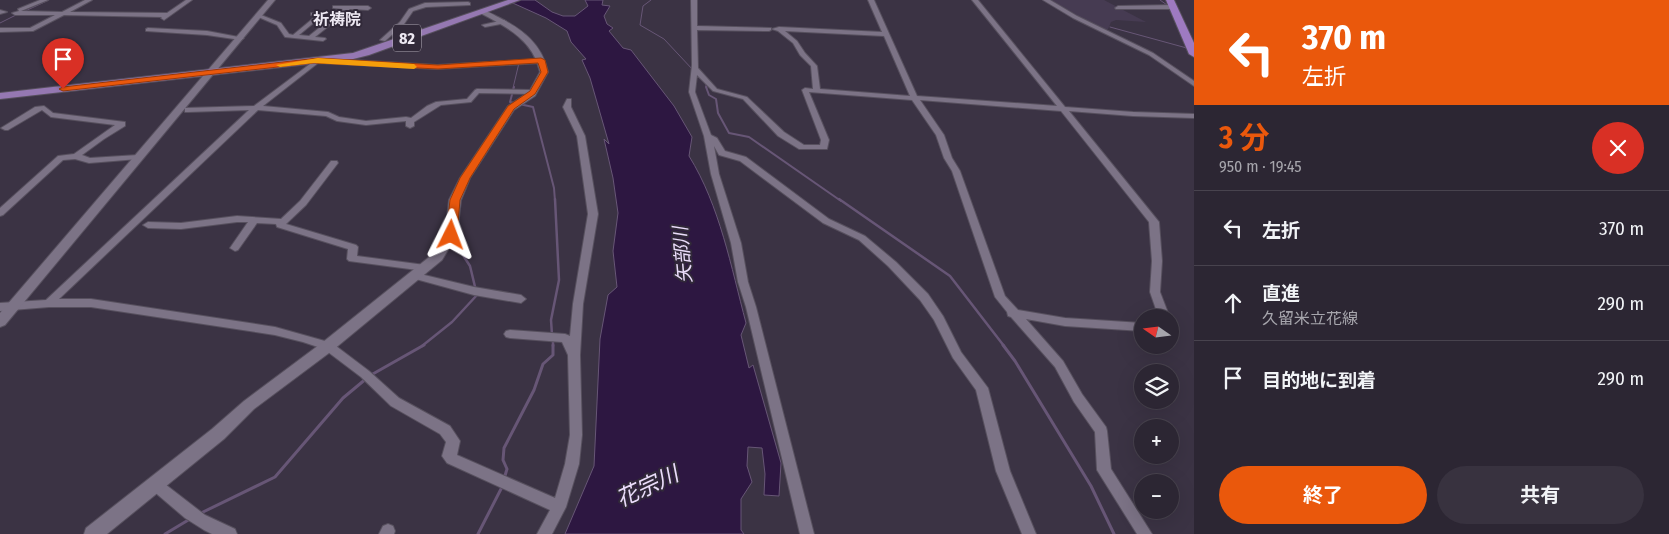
<!DOCTYPE html>
<html lang="ja">
<meta charset="utf-8">
<style>
body{margin:0;font-family:"Fira Sans Condensed","Noto Sans JP",sans-serif;background:#38323f;color:#f1f3f6;height:100vh;display:flex;flex-direction:column;font-size:19px;white-space:nowrap}
*{box-sizing:border-box;margin:0}
p{font-size:16px;color:#a6a5ac}
.icon{flex:none;width:28px;height:28px;fill:none;stroke:currentColor;stroke-width:2;stroke-linecap:round;stroke-linejoin:round}
.map{position:relative;flex:1;overflow:hidden}
.details{display:flex;flex-direction:column;background:#2c2633;width:475px}
.details>*{flex:none}
.top-card{background:#ea580c;color:#fff;overflow:hidden}
.needle{width:32px;rotate:284deg}
.fabs{position:absolute;left:1134px;top:309px;display:grid;gap:10px}
.fabs a{display:grid;place-items:center;width:45px;height:45px;border-radius:50%;background:#2c2633;box-shadow:0 5px 20px #0002,0 0 0 1px #48434e;font-size:25px}
.pin{position:absolute;display:grid;place-items:center;width:42px;height:42px;color:#fff;margin:-51px -21px;border-radius:50% 50% 50% 0;rotate:-45deg;box-shadow:0 0 5px #0007}
.pin .icon{rotate:45deg}
.me{position:absolute;width:55px;margin:-28px;rotate:3deg;stroke-linejoin:round;filter:drop-shadow(0 0 4px #0008)}
.turn{display:flex;align-items:center;gap:18px;height:105px;padding:0 25px;font-size:22px}
.turn .icon{width:65px;height:65px;stroke-width:2.5}
.turn b{display:block;font-size:35px;line-height:42px}
.round{display:grid;place-items:center;flex:none;width:52px;height:52px;border-radius:26px;background:#38323f}
.headline{display:flex;align-items:center;justify-content:space-between;height:85px;padding:0 25px}
h1{font-size:30px;font-weight:700;line-height:38px;color:#ea580c}
.button{display:flex;gap:10px;margin-top:auto;padding:10px 25px}
.button a{flex:1;height:58px;border-radius:30px;background:#ea580c;color:#fff;font-size:20px;font-weight:700;line-height:58px;text-align:center}
.button a+a{background:#38323f;color:#f1f3f6}
ul{padding:0;list-style:none}
li{display:flex;align-items:center;gap:15px;height:75px;padding:0 25px;border-top:1px solid #48434e}
li div{flex:1}
li b{display:block;font-size:19px}
li em{font-style:normal}
main{display:flex;flex:1;min-height:0}
.map>svg:first-child{display:block}
.built{fill:#463b52}
.water{fill:#2d1741;stroke:#675676}
.lines{fill:none;stroke-linecap:round;stroke-linejoin:round}
.stream-far3{stroke:#675676;stroke-width:1}
.stream-far2{stroke:#675676;stroke-width:2}
.stream-far1{stroke:#675676;stroke-width:2.5}
.stream{stroke:#675676;stroke-width:3}
.minor-casing{stroke:#57505e;stroke-width:2}
.tertiary-casing{stroke:#57505e;stroke-width:2}
.primary-casing{stroke:#57505e;stroke-width:2}
.trunk-casing{stroke:#57505e;stroke-width:2}
.minor{fill:#7c7386;fill-rule:evenodd}
.tertiary{fill:#7c7386;fill-rule:evenodd}
.primary{fill:#9578b2;fill-rule:evenodd}
.trunk{fill:#9e7ac1;fill-rule:evenodd}
.route{fill:#ea580c;stroke:#983908}
.slow{fill:#f59e0b}
.labels{text-anchor:middle;stroke-width:4;stroke-linejoin:round;paint-order:stroke}
.far-quarter-label{font-size:16px;font-weight:bold;fill:#ede8f2;stroke:#312939}
.shield{fill:#312939;stroke:#b5afba;stroke-width:1}
.shield-label{font-size:16px;font-weight:bold;fill:#ede8f2}
.water-label{font-size:19px;font-style:italic;fill:#ebddfb;stroke:#312939}
.near-water-label{font-size:22px;font-style:italic;fill:#ebddfb;stroke:#312939}
</style>
<main>
<div class="map">
<svg width="1194" height="534" viewBox="0 0 1194 534">
<rect width="100%" height="100%" fill="#3b3344"/>
<!-- built -->
<path class="built" d="M1047,0H1104L1146,22L1116,20L1111,22L1108,29H1104L1080,19Z"/>
<!-- water -->
<path class="water" d="M506,0H535L552,12L563,16H575L588,6L585,0H603L602,5L610,6L604,16L607,24L613,28L609,31L623,48L631,50L674,106L692,137L689,156C720,206 731,267 746,323L741,335L749,368L753,365L781,463L779,496L764,495L765,474L762,448L748,447L747,466L752,482L741,499V530L744,534H565L594,466L600,339L608,295L617,287L613,251L618,213L613,178L604,139L609,144L590,78L582,60L586,59L571,42L567,31L546,18Z"/>
<g class="lines">
<!-- stream-far3 -->
<path class="stream-far3" d="M651,0L643,6L640,25L664,39L693,70
M1160,0L1167,5
M23,12L49,0
M0,23L18,14
M1110,27L1194,50
M696,75L705,83L707,88
M513,88L519,63"/>
<!-- stream-far2 -->
<path class="stream-far2" d="M514,87L510,102L533,107L554,188L555,201
M706,87L709,95L716,99L718,113L729,133L749,137L841,201"/>
<!-- stream-far1 -->
<path class="stream-far1" d="M839,199L950,276L1004,346
M552,335L551,320L559,280L555,199
M553,340V346
M422,346L452,322L477,295L470,266L457,246"/>
<!-- stream -->
<path class="stream" d="M1003,345L1015,361L1091,486L1114,534
M371,375L424,345
M504,479L507,469L503,460L504,448L534,390L543,364L553,355V345
M199,514L275,477L343,398L367,378
M165,534L190,519
M478,534L502,487"/>
<defs>
<path id="minor" d="M40,0H48L21,11L62,12L85,0H92L70,12L167,13L186,0H192L164,20L161,18L162,17L64,15L33,31L0,32V28H30L55,15H15L12,13L19,11L18,9Z
M691,0H697V26L771,28V30L769,31L697,30L698,68L717,89L747,97L784,132L804,145H820L821,140L802,90L805,88L813,89L811,66L800,55L793,43L778,31L772,29L779,27L882,32L868,0H874L917,96L1057,106L972,0H978L1065,107L1133,112L1194,114V118L1133,116L1069,111L1159,222L1162,261L1160,292L1170,318V319V318H1159L1150,292L1152,261L1149,222L1061,111L920,100L944,135L952,158L960,171L1005,296L1018,310L1065,318L1142,323V331L1065,326L1026,319L1063,361L1082,394L1106,427L1107,431L1111,469L1152,534H1137L1097,470L1095,432L1074,402L1055,367L1011,317L1008,316L1007,312L995,297L952,171L944,158L936,135L912,100L809,92L829,140L827,149H799L778,136L743,99L713,91L697,75L695,92L711,135L717,138L725,151L746,157L829,219L865,236L896,262L928,294L943,316L961,352L988,388L1010,471L1036,534H1022L996,471L976,390L953,358L934,320L920,300L888,266L859,240L823,223L740,161L719,155L714,146L719,174L741,243L748,282L756,307L814,534H800L746,307L738,282L731,243L711,174L704,136L689,92L692,65ZM785,31L884,36L910,96L820,89L817,66L805,53L797,41Z
M1043,0H1050L1077,16L1153,53L1194,81V86L1149,55L1073,18Z
M468,2L470,3V5L426,7L413,11L404,24L385,41L380,40L400,22L409,9L425,3Z
M333,6H368L371,8L368,10L350,9L315,37L325,38L326,39L323,41L285,37L277,25L256,16L261,15L281,23L289,34L293,35L316,16L311,15V13H323V15L299,35L309,36L343,9L333,8Z
M1118,6L1173,5L1176,7L1173,9H1116L1115,8Z
M0,10L7,12L0,14Z
M504,20L507,22L506,23L485,27L482,25Z
M148,28L207,31L244,38L241,40L207,35L146,31V29Z
M318,58L437,65L541,59L544,61L541,63L437,69L318,63L263,106L328,112L339,117L366,121L406,117L411,118L427,106L436,102L467,99L475,90L477,89L533,90L536,92L533,94L479,93L471,102L441,105L414,122V126L410,128L406,126V121L366,125L337,121L326,116L258,110L59,299H91L275,327L332,343L369,371L399,398L450,426L460,441L457,455L555,498L565,464L570,435L568,355L562,342L510,338L506,337L504,334L506,331L510,330L565,334L570,336L573,304L588,214L577,136L563,107L567,99H571V107L585,136L598,214L583,304L580,355L582,435L579,464L566,507L552,534H537L550,510L447,463L442,456L446,442L440,434L391,406L361,377L324,349L303,342L275,335L91,307H49L0,311V303L46,300L249,110L188,112H185V108L254,106Z
M44,106L53,113L125,122V126L104,139L82,155L90,158L138,155L142,157L138,159L89,163L75,159L63,160L3,215L0,216V208L58,156L74,154L115,125L51,117L42,110L8,130H5L1,128L35,107Z
M331,161H337L338,163L306,205L286,224L356,245L358,247L357,256L425,265L429,266L430,268L429,270L425,271L349,261L347,259L348,249L277,227L276,224L257,223L238,250L235,251L230,248L248,222H237L181,229L148,228L143,225L148,222L181,223L237,216L281,219L300,201Z
M416,273L474,287L521,295L526,299L521,303L474,295L412,278L411,276Z
M1170,326L1174,327L1177,332L1175,335L1170,336Z
M156,479L161,481L205,515L235,529L237,534H212L204,530L185,518L151,489L149,485L151,481Z
M388,524L393,526L395,531L394,534H379L383,526Z"/>
<path id="tertiary" d="M268,0H275L5,325L0,327V313Z
M480,11C486,10 492,14 498,17C522,29 542,44 548,72L535,96L514,110L470,178L461,200L457,235L442,260L333,350L254,409L224,439L107,534H84L86,528L212,429L244,401L323,342L433,254L445,235L449,200L460,178L508,106L529,92L540,72C533,40 507,27 480,13Z"/>
<path id="primary" d="M508,0H520L369,55L353,59L0,99V93L353,53Z"/>
<path id="trunk" d="M1166,0H1174L1194,43V57L1189,54Z"/>
</defs>
<!-- minor casing -->
<use href="#minor" class="minor-casing"/>
<!-- tertiary casing -->
<use href="#tertiary" class="tertiary-casing"/>
<!-- primary casing -->
<use href="#primary" class="primary-casing"/>
<!-- trunk casing -->
<use href="#trunk" class="trunk-casing"/>
<!-- minor -->
<use href="#minor" class="minor"/>
<!-- tertiary -->
<use href="#tertiary" class="tertiary"/>
<!-- primary -->
<use href="#primary" class="primary"/>
<!-- trunk -->
<use href="#trunk" class="trunk"/>
</g>
<!-- route -->
<path class="route" d="M318,58L438,65L541,58L545,60L548,72L535,94L514,109L470,178L460,200L457,235L451,239L446,235L450,200L460,178L508,106L530,91L541,72L538,63L438,69L314,63L63,91L59,89L63,87Z"/>
<!-- slow -->
<path class="slow" d="M318,58L414,64L417,67L414,69L314,63L280,67L276,65Z"/>
<g class="labels">
<!-- far-quarter labels -->
<g class="far-quarter-label">
<text x="337" y="25">祈祷院</text>
</g>
<!-- shield labels -->
<rect class="shield" x="393" y="24.5" width="28" height="27" rx="4"/>
<g class="shield-label">
<text x="407" y="44">82</text>
</g>
<!-- water labels -->
<g class="water-label">
<text transform="translate(682 255) rotate(-95)" y="7">矢部川</text>
</g>
<!-- near-water labels -->
<g class="near-water-label">
<text transform="translate(647 486) rotate(-25)" y="8">花宗川</text>
</g>
</g>
</svg>
<div class="fabs">
<a><svg class="needle" viewBox="-14 -14 28 28"><path d="M0-13l5 13h-10z" fill="#e53935"/><path d="M0 13l5-13h-10z" fill="#a6a5ac"/></svg></a>
<a><svg class="icon" aria-label="layers" viewBox="0 0 24 24"><path d="M12 4l9 5-9 5-9-5zM3 14l9 5 9-5"/></svg></a>
<a>+</a>
<a>−</a>
</div>
<div class="pin" style="left:63px;top:89px;background:#d93025"><svg class="icon" aria-label="arrive" viewBox="0 0 24 24"><path d="M6 21V4h12l-3 4 3 4H6"/></svg></div>
<svg class="me" style="left:451px;top:235px" viewBox="-20 -20 40 40"><path d="M0-17L14 15 0 8-14 15z" fill="#ea580c" stroke="#fff" stroke-width="4"/></svg>
</div>
<section class="details">
<div class="top-card">
<div class="turn"><svg class="icon" aria-label="left" viewBox="0 0 24 24"><path d="M17 20v-9H6M10 6l-5 5 5 5"/></svg><div><b>370 m</b>左折</div></div>
</div>
<div class="headline"><div><h1>3 分</h1><p>950 m · 19:45</p></div><a class="round" style="background:#d93025;color:#fff"><svg class="icon" aria-label="close" viewBox="0 0 24 24"><path d="M6 6l12 12M18 6L6 18"/></svg></a></div>
<ul>
<li><svg class="icon" aria-label="left" viewBox="0 0 24 24"><path d="M17 20v-9H6M10 6l-5 5 5 5"/></svg><div><b>左折</b></div><em>370 m</em></li>
<li><svg class="icon" aria-label="ahead" viewBox="0 0 24 24"><path d="M12 20V5M6 11l6-6 6 6"/></svg><div><b>直進</b><p>久留米立花線</p></div><em>290 m</em></li>
<li><svg class="icon" aria-label="arrive" viewBox="0 0 24 24"><path d="M6 21V4h12l-3 4 3 4H6"/></svg><div><b>目的地に到着</b></div><em>290 m</em></li>
</ul>
<div class="button"><a>終了</a><a>共有</a></div>
</section>
</main>
